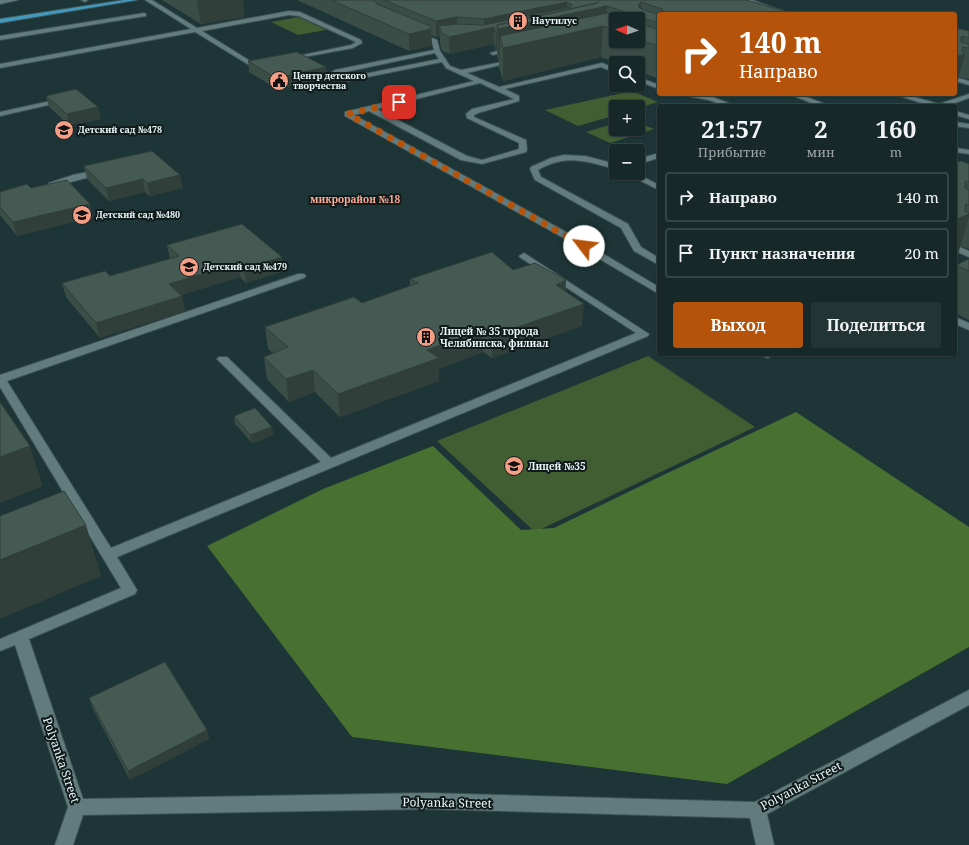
<!DOCTYPE html>
<html lang="ru">
<meta charset="utf-8">
<style>
body{margin:0;font-family:"Noto Serif",serif;background:#233434;color:#f1f3f6;height:100vh;display:flex;flex-direction:column;font-size:15px;white-space:nowrap}
*{box-sizing:border-box;margin:0}
p{font-size:13px;color:#9ea6a8}
.icon{flex:none;width:22px;height:22px;fill:none;stroke:currentColor;stroke-width:2;stroke-linecap:round;stroke-linejoin:round}
.map{position:relative;flex:1;overflow:hidden}
.panel{position:absolute;left:657px;top:104px;width:300px;height:252px;display:flex;flex-direction:column;background:#162828;border-radius:4px;box-shadow:0 1px 3px #0004,0 0 0 1px #354445}
.panel>*{flex:none}
.banner{position:absolute;left:657px;top:12px;width:300px;height:84px;border-radius:4px;box-shadow:0 1px 3px #0004,0 0 0 1px #354445;background:#b45309;color:#fff;overflow:hidden}
.needle{width:26px;rotate:272deg}
.tools{position:absolute;left:609px;top:12px;display:grid;gap:8px}
.tools a{display:grid;place-items:center;width:36px;height:36px;border-radius:4px;background:#162828;box-shadow:0 1px 3px #0004,0 0 0 1px #354445;font-size:20px}
.pin{position:absolute;display:grid;place-items:center;width:34px;height:34px;color:#fff;margin:-17px;border-radius:8px;box-shadow:0 2px 6px #0006}
.me{position:absolute;width:44px;margin:-22px;rotate:300deg;stroke-linejoin:round;filter:drop-shadow(0 0 3px #0008)}
.turn{display:flex;align-items:center;gap:14px;height:84px;padding:0 16px;font-size:18px}
.turn .icon{width:52px;height:52px;stroke-width:2.5}
.turn b{display:block;font-size:28px;line-height:34px}
.eta{display:flex;justify-content:space-evenly;align-items:center;height:68px;text-align:center}
.eta b{font-size:24px;font-weight:700;line-height:28px}
.button{display:flex;gap:8px;margin-top:auto;padding:8px 16px}
.button a{flex:1;height:46px;border-radius:4px;background:#b45309;color:#fff;font-size:16px;font-weight:700;line-height:46px;text-align:center}
.button a+a{background:#233434;color:#f1f3f6}
ul{padding:0;list-style:none}
li{display:flex;align-items:center;gap:12px;height:50px;margin:0 8px 6px;padding:0 8px;border:2px solid #354445;border-radius:4px}
li div{flex:1}
li b{display:block;font-size:15px}
li em{font-style:normal}
.map>svg:first-child{display:block}
.green{fill:#415e32}
.forest{fill:#487031}
.lines{fill:none;stroke-linecap:round;stroke-linejoin:round}
.minor-casing{stroke:#3b5052;stroke-width:2}
.major-casing{stroke:#3b5052;stroke-width:2}
.minor{fill:#627b7d;fill-rule:evenodd}
.major{fill:#4397ba;fill-rule:evenodd}
.wall{fill:#3b4d47;fill-rule:evenodd}
.shaded-wall{fill:#303f39}
.building{fill:#455a52;stroke:#303f39}
.route{stroke:#b45309;stroke-width:7;stroke-dasharray:0 12.6}
.labels{text-anchor:middle;stroke-width:4;stroke-linejoin:round;paint-order:stroke}
.far-poi-label{font-size:9px;font-weight:bold;fill:#e8f6f7;stroke:#101a1b;text-anchor:start}
.far-quarter-label{font-size:10px;font-weight:bold;fill:#fcac95;stroke:#101a1b}
.poi-label{font-size:10px;font-weight:bold;fill:#e8f6f7;stroke:#101a1b;text-anchor:start}
.near-street-label{font-size:12px;fill:#e8f6f7;stroke:#101a1b}
</style>
<div class="map">
<svg width="969" height="845" viewBox="0 0 969 845">
<rect width="100%" height="100%" fill="#1d3536"/>
<!-- green -->
<path class="green" d="M299,17L326,30L298,35L271,22Z
M632,91L658,102L638,108L616,107V115L578,126L545,110Z
M616,123V129H638V123L654,129L610,143L586,132Z
M648,356L755,427L535,532L437,441Z"/>
<!-- forest -->
<path class="forest" d="M796,412L969,527V647L727,784L352,737L207,546L323,489L433,446L521,530L554,528L655,479Z"/>
<g class="lines">
<defs>
<path id="minor" d="M0,0H18L0,4Z
M81,0H88L85,2Z
M145,0H152L197,28L289,11L300,12L361,40L362,43L353,48L288,60V58L351,45L356,42L299,16L289,15L202,31L255,64L262,62L265,64L254,68L195,32L0,68V64L191,29Z
M744,0H752L792,14H783Z
M144,13L146,14V16L0,40V36Z
M416,31L437,40L440,51L450,66L461,70L517,59V61L467,73L499,87L602,63L616,69V73L601,67L505,89L519,96V101L478,113L474,115V117L526,140L527,150L526,152L482,164L461,160L369,111L354,115L575,237L659,287V294L569,241L345,116V112L474,81L446,68L442,62L348,81L332,72L335,70L434,50L432,42L414,34V32ZM435,53L439,59L349,77L341,73ZM480,83L514,99L472,109L466,114L467,118L519,143V149L482,160L467,156L377,109Z
M512,47L515,49L514,50L493,55L490,53Z
M638,77L659,85V89L638,81Z
M955,77L969,81V85L955,81Z
M684,94L710,96L736,106H725L709,100L687,96Z
M789,94H799L830,106H819Z
M894,94H904L939,104L969,94V98L947,106H930Z
M64,98L66,99V101L0,116V112Z
M955,111L969,115V119L955,115Z
M955,122L969,124V128L955,126Z
M955,148L969,150V154L955,152Z
M659,153V158L638,164V159Z
M564,155L585,156L616,164V169C587,162 567,153 538,170L541,177L628,224L641,247L659,258V265L634,251L621,228L535,180L530,169L531,167L551,158Z
M102,169H105V173L52,187L48,185L49,183L73,175Z
M625,173H635L659,185V190Z
M955,245L969,251V257L955,251Z
M524,253L649,334L648,336L117,557L137,590L135,594L29,639L83,799L428,793L755,802L969,690V705L767,814L774,845H756L750,818L428,809L83,815L73,845H55L68,807L15,645L0,651V639L121,588L0,387V375L298,274H304L306,276L304,278L7,381L111,548L321,462L219,361L217,359L219,357H227L331,458L636,333L521,258L519,256Z
M955,317L969,323V330L955,324Z
M760,354H773V355L768,358L761,356Z"/>
<path id="major" d="M124,0H137L0,23V19Z"/>
</defs>
<!-- minor casing -->
<use href="#minor" class="minor-casing"/>
<!-- major casing -->
<use href="#major" class="major-casing"/>
<!-- minor -->
<use href="#minor" class="minor"/>
<!-- major -->
<use href="#major" class="major"/>
</g>
<!-- wall -->
<path class="wall" d="M162,0H243L244,17L201,24Z
M297,0H746L796,14H659V79L638,71V63H616L601,57L503,81L499,67V60H498L497,56V50H495L494,44L450,54L442,51L440,43V37H436L431,35L432,46L409,51ZM616,19H638V41H616Z
M955,28L969,31V79L959,77L957,83Z
M248,61L326,67L327,78L277,89L249,72Z
M46,96L101,119L69,125L49,107Z
M955,163L969,164V249L960,246L958,254L955,255Z
M84,166L183,188L150,196L145,192L109,201L87,179Z
M31,188L93,217L17,236L0,215V192Z
M167,245L284,271L246,283L240,277L181,295L182,296L185,311L100,338L66,297L62,283L110,276L170,259Z
M969,259V320L955,313V268L956,265Z
M513,270L565,291L582,326L492,358L483,352L439,369V381L340,417L315,392L289,402L267,379L264,357L273,353L268,349L265,327L362,303L410,286V279Z
M234,416L272,427L273,435L252,443L235,424Z
M89,698L207,730L209,739L130,780L92,707Z"/>
<!-- shaded-wall -->
<path class="shaded-wall" d="M197,0H243L244,17L201,24Z
M601,0H672L662,9L641,2L640,17L607,6L606,28L603,26L601,57L503,81V48L500,36L499,60H498V29L497,25V50H495L496,33L494,27V44L450,54L449,37L484,29V19L567,2V15Z
M457,17V34L439,26L440,37H436V21Z
M431,29L432,46L409,51V34Z
M963,36L958,56L965,54L957,83L955,84V57L961,37Z
M326,67L327,78L277,89L276,78Z
M98,107L101,119L69,125L67,114Z
M180,175L183,188L150,196L147,183Z
M143,179L145,192L109,201L106,188Z
M90,204L93,217L17,236L13,222Z
M969,214V217L958,254L955,255V220Z
M282,257L284,271L246,283L244,269Z
M238,263L240,277L172,298L169,284Z
M566,280L565,301L556,285Z
M182,296L185,311L100,338L96,323Z
M584,304L582,326L492,358V336Z
M483,330V352L439,369V381L340,417L338,394L427,350Z
M313,370L315,392L289,402L286,379Z
M272,427L273,435L252,443L250,435Z
M30,446L43,486L0,503V457Z
M86,525L101,576L0,619V560Z
M207,730L209,739L130,780L128,771Z"/>
<!-- building -->
<path class="building" d="M331,0H373L377,4L430,26L431,29L409,34Z
M384,0H600L597,3L497,25V33H496L494,27L449,37L442,33L439,26L457,24L484,25L571,7L572,5L567,2L484,19L457,17L436,21Z
M600,0H746L796,14H663L662,9L641,2L639,4V8L659,15V23L607,6L498,29L497,25L597,3Z
M607,13L626,19H616V31L603,26L503,48L500,36Z
M638,23L659,30V46L638,39Z
M955,28L969,31V38L963,36L961,37V42L969,44V48L962,47V52L965,54L955,57Z
M297,52L326,67L276,78L248,61Z
M76,89L98,107L67,114L46,96Z
M152,151L180,175L147,183L143,179L106,188L84,166Z
M961,161L969,164V182L967,181L965,182V188L969,190V205L966,204L965,211L969,213V214L955,220V163Z
M67,180L90,204L13,222L0,207V192L27,184L31,188Z
M242,224L282,257L244,269L238,263L169,284L182,296L96,323L62,283L105,271L110,276L179,256L167,245Z
M492,252L513,270L535,263L566,280L556,285L584,304L492,336L483,330L427,350L439,358L338,394L313,370L286,379L264,357L288,347L265,327L354,297L362,303L418,283L410,279Z
M969,259V271L956,265Z
M0,402L30,446L0,457Z
M255,408L272,427L250,435L234,416Z
M64,491L86,525L0,560V516Z
M165,662L207,730L128,771L89,698Z"/>
<g class="lines">
<!-- route -->
<path class="route" d="M399,102L348,114L584,246"/>
</g>
<!-- icons -->
<defs>
<symbol id="building-disc" viewBox="-11 -11 22 22"><circle r="9.5" fill="#f49e86" stroke="#101a1b"/><path d="M-4-6H4V6H1V3H-1V6H-4ZM-2.5-4.3h1.7v1.8h-1.7ZM.8-4.3h1.7v1.8H.8ZM-2.5-1h1.7V.8h-1.7ZM.8-1h1.7V.8H.8Z" fill="#111"/></symbol>
<symbol id="civic-disc" viewBox="-11 -11 22 22"><circle r="9.5" fill="#f49e86" stroke="#101a1b"/><path d="M-.6-6.5H3V-4.5H.6V-3L4-1V1h2V6H-6V1h2V-1L-.6-3ZM-1.2 2.5V6h2.4V2.5Z" fill="#111"/></symbol>
<symbol id="school-disc" viewBox="-11 -11 22 22"><circle r="9.5" fill="#f49e86" stroke="#101a1b"/><path d="M0-5L7-2L0 1L-7-2ZM-4 1L0 2.5L4 1V4Q0 6-4 4Z" fill="#111"/></symbol>
</defs>
<g fill-rule="evenodd">
<use href="#building-disc" x="507" y="10" width="22" height="22"/>
<use href="#civic-disc" x="268" y="70" width="22" height="22"/>
<use href="#school-disc" x="53" y="119" width="22" height="22"/>
<use href="#school-disc" x="71" y="204" width="22" height="22"/>
<use href="#school-disc" x="178" y="256" width="22" height="22"/>
<use href="#building-disc" x="415" y="326" width="22" height="22"/>
<use href="#school-disc" x="503" y="455" width="22" height="22"/>
</g>
<g class="labels">
<!-- far-poi labels -->
<g class="far-poi-label">
<text x="532" y="24">Наутилус</text>
<text x="293" y="79">Центр детского<tspan x="293" dy="10">творчества</tspan></text>
<text x="78" y="133">Детский сад №478</text>
<text x="96" y="218">Детский сад №480</text>
<text x="203" y="270">Детский сад №479</text>
</g>
<!-- far-quarter labels -->
<g class="far-quarter-label">
<text x="355" y="203">микрорайон №18</text>
</g>
<!-- poi labels -->
<g class="poi-label">
<text x="440" y="335">Лицей № 35 города<tspan x="440" dy="12">Челябинска, филиал</tspan></text>
<text x="528" y="470">Лицей №35</text>
</g>
<!-- near-street labels -->
<g class="near-street-label">
<text transform="translate(61 760) rotate(71)" y="4">Polyanka Street</text>
<text transform="translate(801 786) rotate(-28)" y="4">Polyanka Street</text>
<text transform="translate(447 803) rotate(1)" y="4">Polyanka Street</text>
</g>
</g>
</svg>
<div class="tools">
<a><svg class="needle" viewBox="-14 -14 28 28"><path d="M0-13l5 13h-10z" fill="#e53935"/><path d="M0 13l5-13h-10z" fill="#9ea6a8"/></svg></a>
<a><svg class="icon" aria-label="search" viewBox="0 0 24 24"><circle cx="10" cy="10" r="6"/><path d="M15 15l6 6"/></svg></a>
<a>+</a>
<a>−</a>
</div>
<div class="pin" style="left:399px;top:102px;background:#d93025"><svg class="icon" aria-label="arrive" viewBox="0 0 24 24"><path d="M6 21V4h12l-3 4 3 4H6"/></svg></div>
<svg class="me" style="left:584px;top:246px" viewBox="-20 -20 40 40"><circle r="19" fill="#fff"/><path d="M0-13L10 11 0 6-10 11z" fill="#b45309"/></svg>
<div class="banner">
<div class="turn"><svg class="icon" aria-label="right" viewBox="0 0 24 24"><path d="M7 20v-9h11M14 6l5 5-5 5"/></svg><div><b>140 m</b>Направо</div></div>
</div>
<section class="panel">
<div class="eta">
<div><b>21:57</b><p>Прибытие</p></div>
<div><b>2</b><p>мин</p></div>
<div><b>160</b><p>m</p></div>
</div>
<ul>
<li><svg class="icon" aria-label="right" viewBox="0 0 24 24"><path d="M7 20v-9h11M14 6l5 5-5 5"/></svg><div><b>Направо</b></div><em>140 m</em></li>
<li><svg class="icon" aria-label="arrive" viewBox="0 0 24 24"><path d="M6 21V4h12l-3 4 3 4H6"/></svg><div><b>Пункт назначения</b></div><em>20 m</em></li>
</ul>
<div class="button"><a>Выход</a><a>Поделиться</a></div>
</section>
</div>
